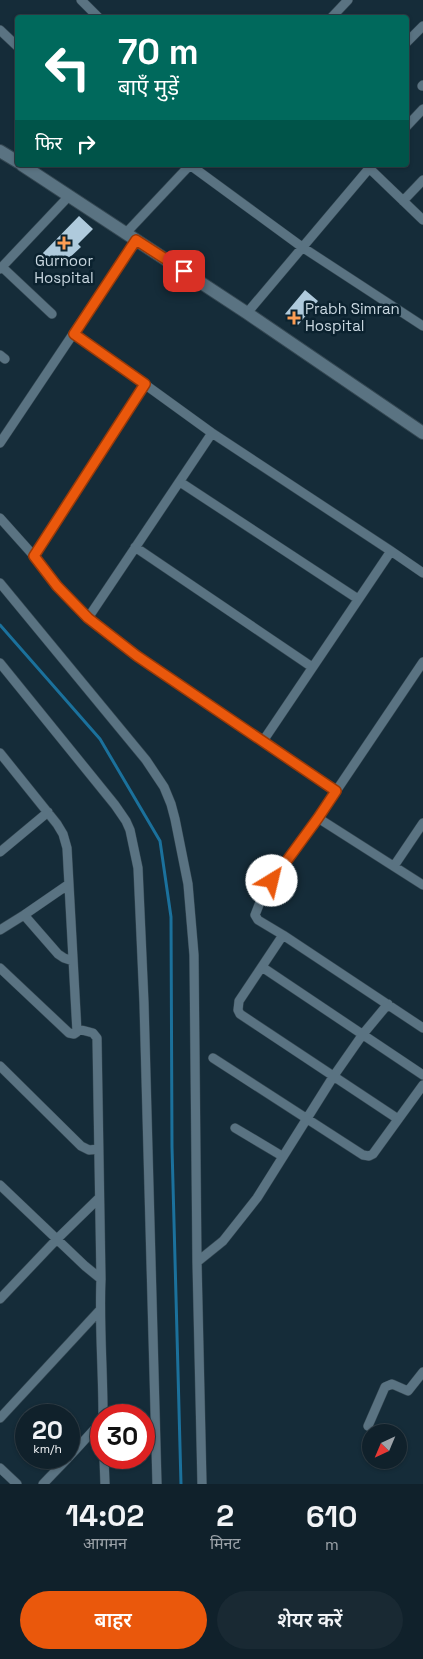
<!DOCTYPE html>
<html lang="hi">
<meta charset="utf-8">
<style>
body{margin:0;font-family:"Space Grotesk","Noto Sans Devanagari",sans-serif;background:#192933;color:#f1f3f6;height:100vh;display:flex;flex-direction:column;font-size:19px;white-space:nowrap}
*{box-sizing:border-box;margin:0}
p{font-size:16px;color:#9ca3a9}
.icon{flex:none;width:28px;height:28px;fill:none;stroke:currentColor;stroke-width:2;stroke-linecap:round;stroke-linejoin:round}
.map{position:relative;height:1484px;overflow:hidden}
.details{display:flex;flex-direction:column;background:#10212b;flex:1}
.details>*{flex:none}
.hud{position:absolute;left:15px;top:15px;width:394px;height:152px;border-radius:5px;box-shadow:0 1px 4px #0004,0 0 0 1px #303e47;background:#00695c;color:#fff;overflow:hidden}
.needle{width:32px;rotate:224deg}
.fabs{position:absolute;left:362px;top:1424px;display:grid;gap:10px}
.fabs a{display:grid;place-items:center;width:45px;height:45px;border-radius:50%;background:#10212b;box-shadow:0 1px 4px #0004,0 0 0 1px #303e47;font-size:25px}
.speed{position:absolute;left:15px;top:1404px;display:flex;gap:10px;font-size:25px;font-weight:700;text-align:center}
.speed>*{display:grid;place-content:center;width:65px;height:65px;border-radius:50%;background:#10212b;box-shadow:0 1px 4px #0004,0 0 0 1px #303e47;line-height:1}
.speed small{font-size:12px;font-weight:400}
.speed .limit{border:8px solid #d22;background:#fff;color:#111}
.pin{position:absolute;display:grid;place-items:center;width:42px;height:42px;color:#fff;margin:-21px;border-radius:10px;box-shadow:0 2px 8px #0006}
.me{position:absolute;width:55px;margin:-28px;rotate:36deg;stroke-linejoin:round;filter:drop-shadow(0 0 4px #0008)}
.turn{display:flex;align-items:center;gap:18px;height:105px;padding:0 20px;font-size:22px}
.turn .icon{width:65px;height:65px;stroke-width:2.5}
.turn b{display:block;font-size:35px;line-height:42px}
.then{display:flex;align-items:center;height:48px;padding:0 20px;background:#0003;gap:10px;font-size:19px}
.eta{display:flex;justify-content:space-evenly;align-items:center;height:85px;text-align:center}
.eta b{font-size:30px;font-weight:600;line-height:35px}
.cta{display:flex;gap:10px;margin-top:auto;padding:10px 20px}
.cta a{flex:1;height:58px;border-radius:30px;background:#ea580c;color:#fff;font-size:20px;font-weight:600;line-height:58px;text-align:center}
.cta a+a{background:#192933;color:#f1f3f6}
.map>svg:first-child{display:block}
.lines{fill:none;stroke-linecap:round;stroke-linejoin:round}
.stream{stroke:#1b719c;stroke-width:3}
.building{fill:#afcadc}
.street-casing{stroke:#344752;stroke-width:10}
.secondary-casing{stroke:#344752;stroke-width:14}
.street{stroke:#5a7382;stroke-width:9}
.secondary{stroke:#5a7382;stroke-width:12}
.route-casing{stroke:#983908;stroke-width:12}
.route{stroke:#ea580c;stroke-width:9}
.poi-dot{fill:#fc9d54;stroke:#0b222f;stroke-width:2}
.labels{text-anchor:middle;stroke-width:5;stroke-linejoin:round;paint-order:stroke}
.poi-label{font-size:15px;fill:#c9d7e0;stroke:#0b222f}
</style>
<div class="map">
<svg width="423" height="1484" viewBox="0 0 423 1484">
<rect width="100%" height="100%" fill="#152c39"/>
<g class="lines">
<!-- stream -->
<path class="stream" d="M0,625L100,739L160,841L171,917L172,1147L181,1484"/>
</g>
<!-- building -->
<path class="building" d="M79,216L93,229L78,244L81,247L65,262L63,260L57,266L42,254Z
M305,290L318,301L298,325L285,314Z"/>
<g class="lines">
<defs>
<path id="street" d="M81,0L99,18
M331,18L348,0
M0,30L18,47
M406,43L423,26
M422,86L423,85
M406,127L423,109
M190,165L302,247L423,326
M369,168L423,220
M403,201L423,180
M126,233L190,165
M2,267L52,314
M0,269L69,196
M247,313L372,165
M74,333L212,433L391,551L263,741
M0,355L5,359
M0,443L136,240
M180,482L358,599
M0,518L34,556L57,586L88,618L137,656L336,791
M135,547L312,667
M391,551L423,573
M34,556L145,384
M0,583L146,760L164,787L171,804L175,819L188,884L194,955L197,1262L202,1484
M88,618L212,433
M423,662L318,818L264,892L255,915L258,920L283,935L423,1028
M0,663L115,805L126,821L130,830L138,868L144,1003L157,1484
M0,753L57,824L63,834L67,848L77,1032L74,1034L69,1033L0,968
M318,818L423,885
M0,852L48,812
M394,866L423,823
M24,915L58,954L64,958L73,961
M0,930L24,915L69,884
M283,935L239,1001L238,1010L240,1014L398,1119
M262,967L423,1075
M78,1029L93,1033L97,1038L101,1279C99,1324 103,1369 103,1415
M213,1058L363,1155L369,1156L373,1154L423,1085
M0,1066L81,1146L89,1150L98,1149
M235,1128L282,1156
M0,1185L85,1266L101,1279
M197,1262L223,1241L257,1198L333,1077L363,1034L388,1004
M0,1299L57,1239L98,1199
M0,1418L100,1310
M368,1426L385,1387L392,1384L408,1391L423,1372
M69,1457L101,1422
M104,1458L105,1484
M0,1468L17,1484
M43,1484L68,1458"/>
<path id="secondary" d="M0,151L18,162
M22,165L247,313L423,433"/>
</defs>
<!-- street casing -->
<use href="#street" class="street-casing"/>
<!-- secondary casing -->
<use href="#secondary" class="secondary-casing"/>
<!-- street -->
<use href="#street" class="street"/>
<!-- secondary -->
<use href="#secondary" class="secondary"/>
</g>
<g class="lines">
<defs>
<path id="route" d="M184,271L136,240L74,334L145,384L34,556L57,586L88,618L137,656L336,791L318,818L272,881"/>
</defs>
<!-- route casing -->
<use href="#route" class="route-casing"/>
<!-- route -->
<use href="#route" class="route"/>
</g>
<!-- markers -->
<g class="poi-dot">
<path d="M61.5 235.5h5v5h5v5h-5v5h-5v-5h-5v-5h5z"/>
<path d="M291.5 310.5h5v5h5v5h-5v5h-5v-5h-5v-5h5z"/>
</g>
<g class="labels">
<!-- poi labels -->
<g class="poi-label">
<text x="64" y="266">Gurnoor<tspan x="64" dy="17">Hospital</tspan></text>
<text x="305" y="314" text-anchor="start">Prabh Simran<tspan x="305" dy="17">Hospital</tspan></text>
</g>
</g>
</svg>
<div class="fabs">
<a><svg class="needle" viewBox="-14 -14 28 28"><path d="M0-13l5 13h-10z" fill="#e53935"/><path d="M0 13l5-13h-10z" fill="#9ca3a9"/></svg></a>
</div>
<div class="speed"><div>20<small>km/h</small></div><div class="limit">30</div></div>
<div class="pin" style="left:184px;top:271px;background:#d93025"><svg class="icon" aria-label="arrive" viewBox="0 0 24 24"><path d="M6 21V4h12l-3 4 3 4H6"/></svg></div>
<svg class="me" style="left:272px;top:881px" viewBox="-20 -20 40 40"><circle r="19" fill="#fff"/><path d="M0-13L10 11 0 6-10 11z" fill="#ea580c"/></svg>
<div class="hud">
<div class="turn"><svg class="icon" aria-label="left" viewBox="0 0 24 24"><path d="M17 20v-9H6M10 6l-5 5 5 5"/></svg><div><b>70 m</b>बाएँ मुड़ें</div></div>
<div class="then">फिर<svg class="icon" aria-label="right" viewBox="0 0 24 24"><path d="M7 20v-9h11M14 6l5 5-5 5"/></svg></div>
</div>
</div>
<section class="details">
<div class="eta">
<div><b>14:02</b><p>आगमन</p></div>
<div><b>2</b><p>मिनट</p></div>
<div><b>610</b><p>m</p></div>
</div>
<div class="cta"><a>बाहर</a><a>शेयर करें</a></div>
</section>
